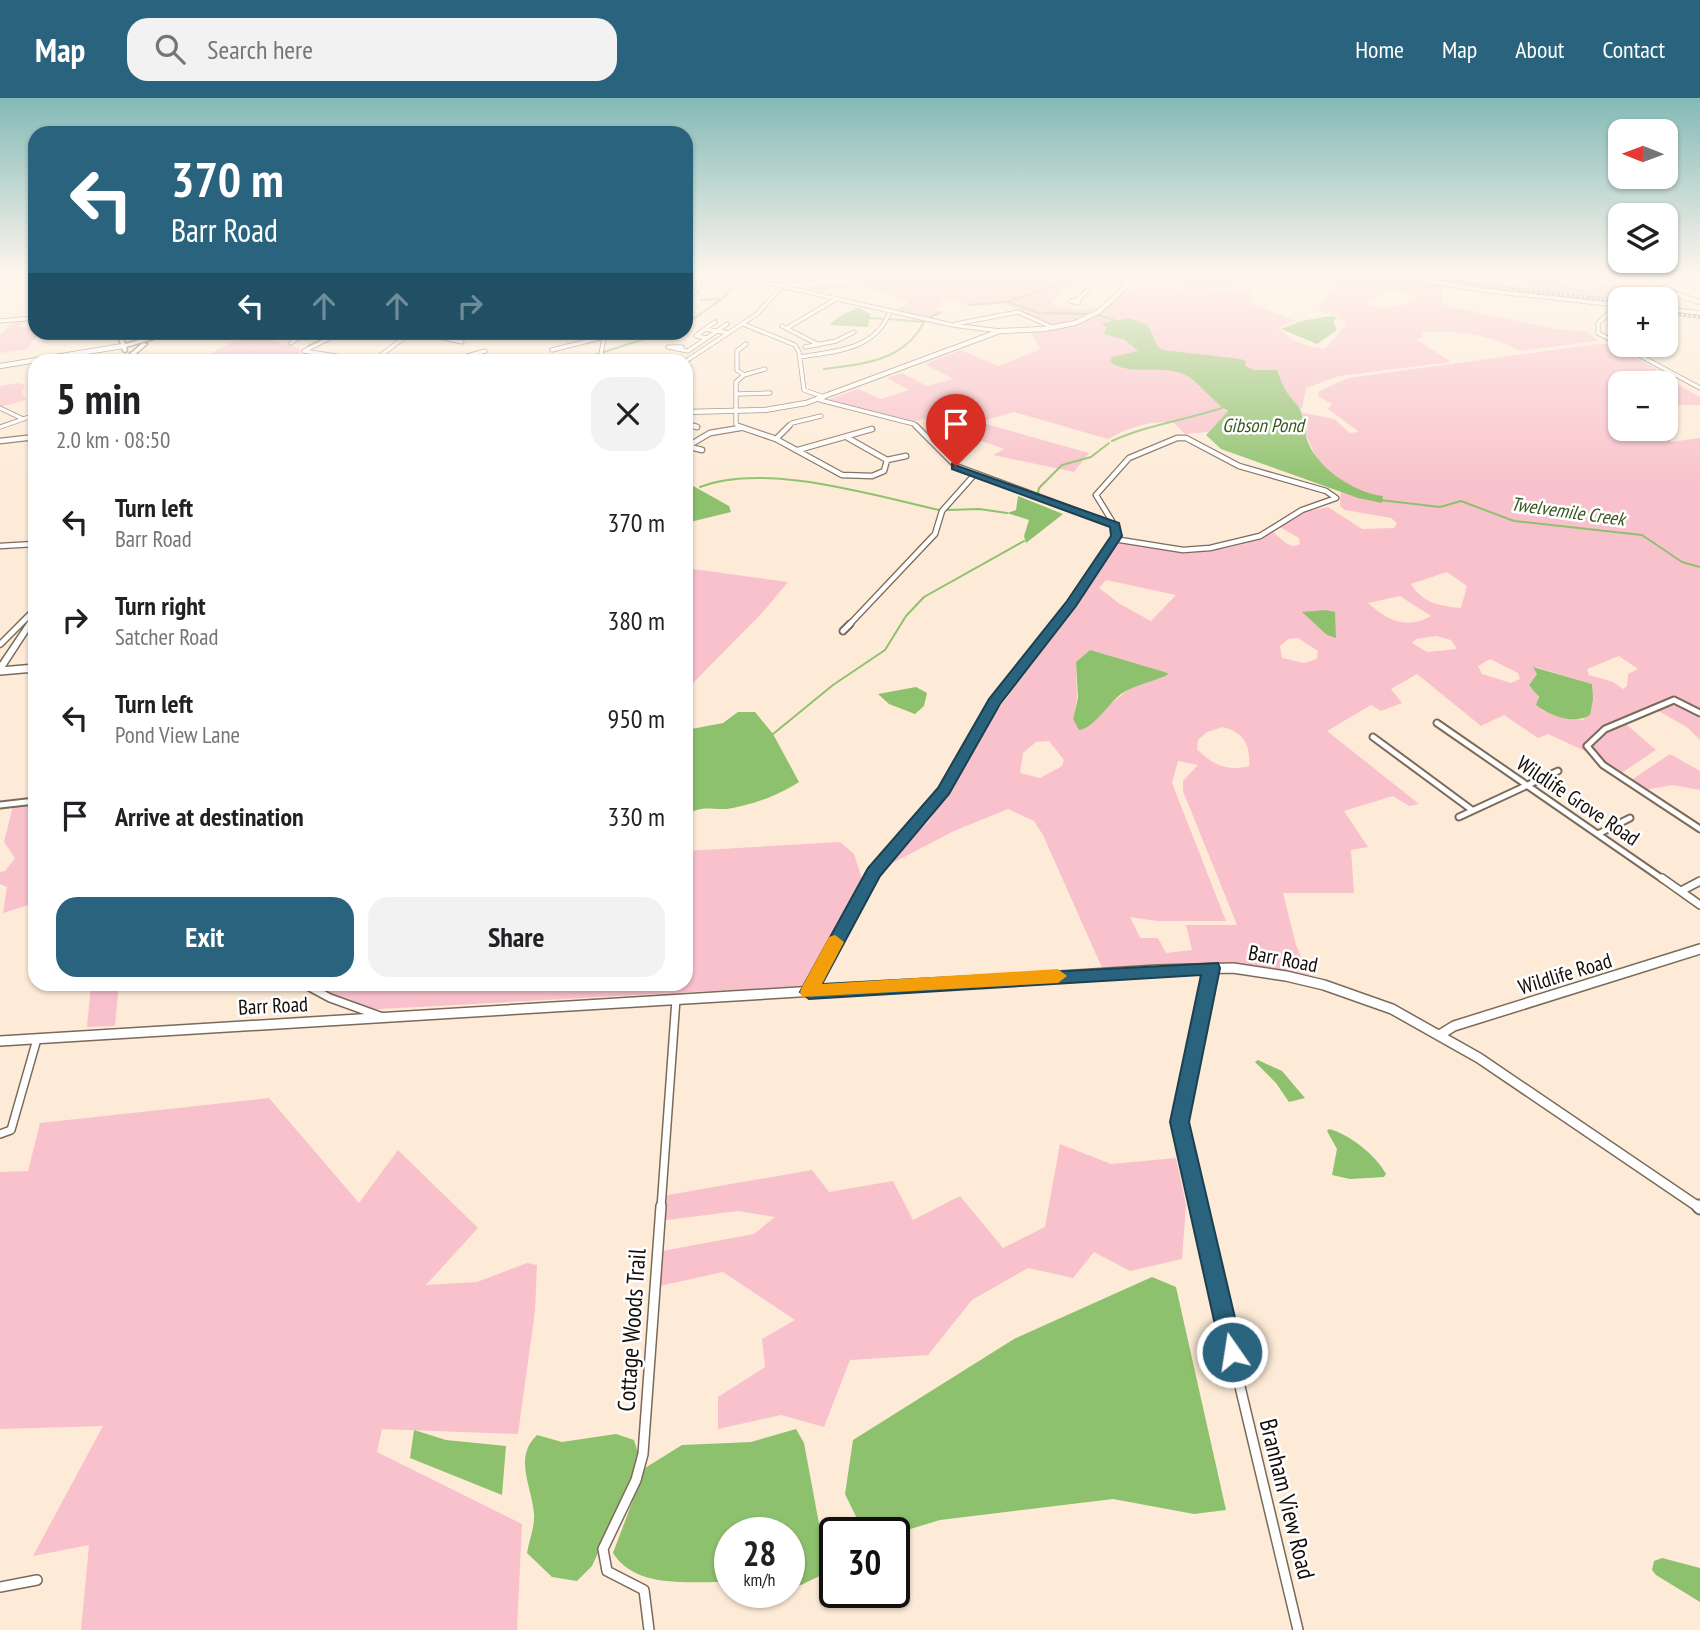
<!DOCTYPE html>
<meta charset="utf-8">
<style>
body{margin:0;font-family:"PT Sans Narrow",sans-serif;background:#f2f2f2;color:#202124;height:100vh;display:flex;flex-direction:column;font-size:26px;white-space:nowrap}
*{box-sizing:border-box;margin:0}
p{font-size:23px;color:#757577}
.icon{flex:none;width:38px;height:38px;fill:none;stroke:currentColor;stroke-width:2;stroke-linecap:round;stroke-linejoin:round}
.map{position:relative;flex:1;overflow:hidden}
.panel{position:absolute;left:28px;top:256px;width:665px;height:637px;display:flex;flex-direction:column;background:#fff;border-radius:21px;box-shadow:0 2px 5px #0004}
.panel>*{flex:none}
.banner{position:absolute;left:28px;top:28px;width:665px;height:214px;border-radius:21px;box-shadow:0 2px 5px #0004;background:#2a637d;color:#fff;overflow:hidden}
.needle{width:46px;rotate:271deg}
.tools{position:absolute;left:1608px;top:21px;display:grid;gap:14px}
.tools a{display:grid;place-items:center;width:70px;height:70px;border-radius:14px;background:#fff;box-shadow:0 2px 5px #0004;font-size:35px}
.speed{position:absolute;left:714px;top:1419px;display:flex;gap:14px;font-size:35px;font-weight:700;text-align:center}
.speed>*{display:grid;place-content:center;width:91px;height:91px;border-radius:50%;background:#fff;box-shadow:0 2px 5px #0004;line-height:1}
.speed small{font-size:18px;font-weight:400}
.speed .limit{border:4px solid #111;border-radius:10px;background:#fff;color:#111}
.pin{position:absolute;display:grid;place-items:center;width:60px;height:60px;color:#fff;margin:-72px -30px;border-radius:50% 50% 50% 0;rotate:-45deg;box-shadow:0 0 7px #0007}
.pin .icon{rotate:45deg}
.me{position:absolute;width:77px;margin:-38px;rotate:347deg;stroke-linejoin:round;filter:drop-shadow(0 0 5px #0008)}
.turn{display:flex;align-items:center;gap:24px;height:147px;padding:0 28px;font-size:32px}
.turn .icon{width:91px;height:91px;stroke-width:2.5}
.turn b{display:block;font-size:49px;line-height:60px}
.lanes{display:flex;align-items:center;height:66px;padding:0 28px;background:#0003;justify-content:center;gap:35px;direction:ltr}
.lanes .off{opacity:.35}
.round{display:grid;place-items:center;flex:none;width:74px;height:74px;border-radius:21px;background:#f2f2f2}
.overview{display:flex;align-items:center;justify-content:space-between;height:119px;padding:0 28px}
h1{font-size:42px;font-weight:600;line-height:52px}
.cta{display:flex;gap:14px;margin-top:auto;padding:14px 28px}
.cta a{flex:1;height:80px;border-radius:21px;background:#2a637d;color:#fff;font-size:28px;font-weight:600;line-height:80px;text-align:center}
.cta a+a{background:#f2f2f2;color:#202124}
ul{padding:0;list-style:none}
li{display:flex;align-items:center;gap:21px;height:98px;padding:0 28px}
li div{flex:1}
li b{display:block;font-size:26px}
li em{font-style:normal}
header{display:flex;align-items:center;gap:42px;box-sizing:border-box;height:98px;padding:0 35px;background:#2a637d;color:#fff}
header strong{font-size:33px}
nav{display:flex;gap:38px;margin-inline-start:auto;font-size:24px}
.search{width:490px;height:63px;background:#f2f2f2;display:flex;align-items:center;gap:18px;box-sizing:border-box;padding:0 24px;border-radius:21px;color:#757577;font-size:26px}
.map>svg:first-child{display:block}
.green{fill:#f9c1cb;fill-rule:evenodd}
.water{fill:#8ec16d}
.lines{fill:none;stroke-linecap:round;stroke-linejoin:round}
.stream{stroke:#8ec16d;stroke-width:2}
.street-far4-casing{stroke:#7a6a59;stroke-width:5}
.street-far3-casing{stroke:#7a6a59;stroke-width:7}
.street-far2-casing{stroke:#7a6a59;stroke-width:9}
.street-far1-casing{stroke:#7a6a59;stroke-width:10}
.street-casing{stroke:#7a6a59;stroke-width:12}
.secondary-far3-casing{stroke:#7a6a59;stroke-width:6}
.secondary-far2-casing{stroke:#7a6a59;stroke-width:10}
.secondary-far1-casing{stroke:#7a6a59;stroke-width:12}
.secondary-casing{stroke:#7a6a59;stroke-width:15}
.primary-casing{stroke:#7a6a59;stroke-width:3}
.street-far4{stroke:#fff;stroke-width:3.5}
.street-far3{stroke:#fff;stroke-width:4.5}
.street-far2{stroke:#fff;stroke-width:5}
.street-far1{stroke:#fff;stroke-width:7}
.street{stroke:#fff;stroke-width:9}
.secondary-far3{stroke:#fff;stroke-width:4.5}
.secondary-far2{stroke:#fff;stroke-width:7}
.secondary-far1{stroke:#fff;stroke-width:9}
.secondary{stroke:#fff;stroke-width:11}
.primary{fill:#fff;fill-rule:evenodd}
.rail-casing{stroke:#938678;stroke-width:3.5}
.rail{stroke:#fff;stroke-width:2;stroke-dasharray:2.5;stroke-linecap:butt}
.route{fill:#2a637d;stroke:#1b4051;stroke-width:2}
.slow{fill:#f59e0b}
.labels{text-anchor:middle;stroke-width:5;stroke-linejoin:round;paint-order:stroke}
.far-water-label{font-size:19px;font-style:italic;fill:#37571e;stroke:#fff}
.street-label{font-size:21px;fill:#140e08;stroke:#fff}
.near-street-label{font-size:24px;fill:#140e08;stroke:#fff}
</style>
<header>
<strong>Map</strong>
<div class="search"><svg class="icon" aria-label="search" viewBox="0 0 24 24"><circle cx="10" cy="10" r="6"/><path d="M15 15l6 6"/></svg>Search here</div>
<nav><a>Home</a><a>Map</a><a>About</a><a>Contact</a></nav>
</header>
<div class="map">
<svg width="1700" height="1532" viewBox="0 0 1700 1532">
<rect width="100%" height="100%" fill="#fdebd7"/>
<!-- green -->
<path class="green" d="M925,176H1053L1078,181L1051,205L1054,208L1080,212L1097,208L1081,219L1054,228L1004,205L968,208L958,202L943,200L936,213L944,214L931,220L895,212L908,206V202L860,189L831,190L819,196L786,188L803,190Z
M1148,176H1199L1204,181L1201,176H1412L1483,189L1559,197L1566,200L1444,186L1441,204L1450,209L1556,231L1585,233L1598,243L1520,253C1492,236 1452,232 1420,234L1423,239L1416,241L1451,264L1339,278L1306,290L1302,311L1290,303L1223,311L1228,314L1208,334L1185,336L1173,324C1149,323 1129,329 1108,341L1014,314L979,324L1089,355L1074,374L993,357L1004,351L982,343L943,317L936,316L915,324L827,302L858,291L881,301L909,292L887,280L902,275L927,288L953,281L925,266L961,252L998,268L1041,251L1030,234C1082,226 1094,220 1135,189L1182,191L1178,183L1147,180ZM1337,184L1318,209L1321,214L1338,218L1346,227L1325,251C1306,248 1292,245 1279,230L1296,223L1252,206V192L1215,193L1212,190ZM1390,191L1419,198C1404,209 1383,213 1365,206C1373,198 1383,199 1390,191Z
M1425,176L1520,189L1524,188V184L1512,176H1541L1581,192L1629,183L1640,186L1614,200L1511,190Z
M29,222L18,229L32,230L39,235L27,251L0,255V237L14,223Z
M216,234L253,235L262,240L299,250L301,254L295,262H221L211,258L212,255L236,242Z
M1598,246H1611L1657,271L1654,273L1700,299V307H1674L1678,304L1666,298V285H1620V331H1663L1671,344L1700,340V642L1688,630L1657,612L1620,621L1656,652L1620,676L1585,653L1548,636L1538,640L1504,617L1481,628L1417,576L1391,591L1402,605L1381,613L1371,607L1327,633L1419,706L1409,708L1393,698L1344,713L1368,749L1351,752L1354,795H1283L1296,847L1309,877L1238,866H1168L1103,872L1043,737L1034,723L1008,711L954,733L883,770L930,722L986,627L1060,530L1118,444C1177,453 1216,462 1273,434C1282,441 1289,452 1300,446L1299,440L1280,429L1305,414L1328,409L1362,431L1394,430L1397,425L1391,420L1345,412L1340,408L1341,392L1275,369L1316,359L1306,337L1308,327L1300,314L1334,321L1350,335L1359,334L1328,311L1332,306L1318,298L1319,293L1348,280ZM1447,474L1467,488L1461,510C1439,508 1423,505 1411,486ZM1106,482L1176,497L1151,523L1120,506L1099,490ZM1400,498L1431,518C1406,532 1387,522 1368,505ZM1436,538L1451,542L1457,551L1427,554L1412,545L1416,541ZM1298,540L1318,553L1317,561L1304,565L1282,560L1280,548L1288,541ZM1090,552L1165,574L1169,576L1129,591L1096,618L1073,621L1077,600L1076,564ZM1619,558L1638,571L1628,576L1627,588L1623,591L1613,584L1589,577L1587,571ZM1490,561L1518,575L1520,581L1511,585L1482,576L1478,568ZM1535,569L1592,586L1583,622L1553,617L1542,612L1535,591L1529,587L1537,576ZM1223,629C1243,634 1251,647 1249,668C1229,674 1212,667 1197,651L1198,642L1207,634ZM1049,643L1064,662L1062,668L1040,680L1020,675L1023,655L1036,644ZM1178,663L1198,667L1183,683V693L1237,827H1186L1192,852L1166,855L1158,840H1140L1130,819L1157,823H1226L1172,685Z
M19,285L25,287L22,295L26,302L0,309V288Z
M686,470L788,484L763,514L686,592Z
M1670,656L1700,673V692L1673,687L1644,692L1630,683Z
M35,705V805L3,815L7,789L0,786V774L5,773L15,760L4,744L13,708Z
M840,744L854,756L863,784L805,888L362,912L304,886H686V753Z
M91,886H119L115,928L87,929Z
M269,1000L359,1105L398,1052L478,1130L426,1187L477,1184L527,1165L537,1167L535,1213L518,1336L382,1331L377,1354L522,1426L517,1532H81L89,1447L33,1458L103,1328L0,1331V1074L28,1073L40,1025Z
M1060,1046L1111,1066L1176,1060L1186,1107L1182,1161L1130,1173L1094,1154L1073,1180L1028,1170L972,1202L928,1257L850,1262L824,1329L781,1317L718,1331V1299L765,1269L762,1241L795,1222L723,1174L655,1189L657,1154L754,1136L775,1119L738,1113L659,1123L662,1098L812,1072L829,1094L893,1083L913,1122L960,1098L1003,1150L1045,1129Z"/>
<!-- water -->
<path class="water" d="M859,210L870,216L868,229L829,227L843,216Z
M1331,218L1338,220L1333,223L1337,232L1317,246L1281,231L1301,223Z
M1129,220L1148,227L1158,249L1163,252L1240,261L1246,263L1245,268L1254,272H1277C1284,291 1285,293 1298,308C1303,314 1299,317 1306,322C1308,328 1305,332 1306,338C1313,368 1354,395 1383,398L1382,405L1358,400L1221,351L1206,337L1228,313C1211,303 1199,282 1181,275C1158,267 1130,278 1110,264L1112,259L1138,253L1125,242L1104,236L1107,229L1101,226Z
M686,384L729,408L731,414L686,425Z
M1018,398L1063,416L1026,445L1024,438L1029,422L1007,415L1016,412Z
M1326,512L1335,514L1336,540L1327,537L1302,514Z
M1090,552L1165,574L1169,576C1154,584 1136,586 1121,596C1110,604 1092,632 1079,632L1073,621L1078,600L1076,564Z
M1533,569L1592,586L1593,601L1590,617C1574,627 1550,618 1536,607L1539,599L1529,587L1537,576Z
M916,589L927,595L924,608L915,616L889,606L878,596Z
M738,614H755L773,636L799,684C781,696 755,706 733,710C712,714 706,705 686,717V632L723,625Z
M1258,962L1282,973L1305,1000L1289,1004L1276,985L1255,964Z
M1329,1031C1349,1036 1376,1057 1386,1076L1384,1079L1350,1081L1332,1077L1337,1051L1327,1033Z
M1152,1179L1176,1189L1226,1412L1194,1416L1113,1401L940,1422L894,1436L864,1435L845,1396L853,1342L1014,1241Z
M796,1331L804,1345L828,1474L801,1487L789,1486V1435H730V1484C692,1483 636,1492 613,1455L645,1370L682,1347L751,1344Z
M414,1332L446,1342L506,1348L502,1397L410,1360Z
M616,1336L634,1342L638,1355L632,1381L592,1468L577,1483L552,1479L527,1455C529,1443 535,1428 534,1416C532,1388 513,1360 537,1337L562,1344Z
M1662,1460L1700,1470V1504L1656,1477L1652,1472L1654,1463Z"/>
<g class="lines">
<!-- stream -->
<path class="stream" d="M701,202L721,201
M1008,204L1039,215L1089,216
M968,207L1008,204L1065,184L1014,176
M1098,217L1116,223
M869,220L885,221
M929,220L941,214
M686,226L723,200L739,180
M308,248L325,240
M604,254L666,234
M570,262L598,256
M824,271C864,266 904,263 924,224L890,221
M1112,343C1147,327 1185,322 1222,310
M700,389C764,364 872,397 939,412
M1038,395L1039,390L1062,367L1091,359L1109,345
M1380,402L1440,409L1461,403L1514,423L1642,437L1682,464L1700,469
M947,412L979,411L1007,415
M773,636L833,587L885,552L906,518L924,499L1024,443"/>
<defs>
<path id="street-far4" d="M728,176L952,227L1000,233
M1096,176L1131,184
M1389,176L1481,192L1618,207
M791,182L855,176
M1079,201L1096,183L1110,176
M1079,201L1078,205L1071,203Z
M1626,201L1648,187
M686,204L709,176
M1619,206L1598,225V235L1700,290
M1666,211L1700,215
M0,223L35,220
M715,224L705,231L717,233L727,226
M743,226L795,247L799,254L804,292L824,299
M956,226L1018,214L1054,230
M782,228L819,247
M787,230L836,201
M705,231L696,238L707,240
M313,234L331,238
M418,234L462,244
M291,245L307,234
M805,249L836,243L854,234
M679,251L682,249H668L688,253L717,233L729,235
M552,252L604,239
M304,253L361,262
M304,253L342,234
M800,259C836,253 876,252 890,213
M375,262L411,234
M453,262L485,253
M600,262L605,234
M686,263L757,216L793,176
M689,269L690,314
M744,277L737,272V253L746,246
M737,296L770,295
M820,302L914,326L918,330
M0,310L23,321
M686,327L697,329
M0,329L35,317
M740,330L736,326V284L744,277L765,271
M787,330L792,325L821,318"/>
<path id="street-far3" d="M694,328L697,329
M738,328L776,341L842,377L872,378L884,373L887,362L848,340
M916,328L956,368L1115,427
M1177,340H1186L1239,368L1326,393L1336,400L1302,412L1260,438L1210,450L1183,452L1114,441L1115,428L1096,397L1129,360Z
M776,341L789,328
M0,343L35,339
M686,348L702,352
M688,348L710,335L740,330
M798,352L872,331
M887,362L906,358
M0,448L35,446
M848,528L935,436L942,413L975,376
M1054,528L1114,441"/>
<path id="street-far2" d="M843,533L850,526
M1700,615L1674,602L1605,631L1587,648L1603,667L1700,731
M1437,625L1664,782
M1373,639L1472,712
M0,707L35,703
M1459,719L1558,673
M1598,736L1630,720
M870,782L943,693L994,604L1055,526"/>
<path id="street-far1" d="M1662,780L1700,807
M1681,793L1700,783
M304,886L330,900L380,918
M809,893L871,780
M0,1036L11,1032L37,941
M661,1110L676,901
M1198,1110L1181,1039L1183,997L1211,870"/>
<path id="street" d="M1197,1108L1298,1532
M0,1489L37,1482
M649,1532L644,1492L607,1473L603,1451L636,1382L643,1356L661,1108"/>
<path id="secondary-far3" d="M1618,176L1700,204
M0,268L123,248
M686,314L765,312L806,305L1000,233L1044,231L1075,225L1098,214L1140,176"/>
<path id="secondary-far2" d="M0,573L35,570"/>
<path id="secondary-far1" d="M1441,936L1454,928L1700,851
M0,943L1157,872L1233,870L1286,878L1324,887L1392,911L1479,960L1700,1110"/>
<path id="secondary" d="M1698,1108L1700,1110"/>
<path id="primary" d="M117,234H121L125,246L169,234H178L126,249L127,253L125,254L123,253Z
M143,245L147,246L130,261H126V259Z
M35,509L34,516H35V523L3,572H0V565L31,519L2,548L0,549V543L33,510Z"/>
</defs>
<!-- street-far4 casing -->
<use href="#street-far4" class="street-far4-casing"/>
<!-- street-far3 casing -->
<use href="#street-far3" class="street-far3-casing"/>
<!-- street-far2 casing -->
<use href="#street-far2" class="street-far2-casing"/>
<!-- street-far1 casing -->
<use href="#street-far1" class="street-far1-casing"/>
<!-- street casing -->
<use href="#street" class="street-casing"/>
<!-- secondary-far3 casing -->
<use href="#secondary-far3" class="secondary-far3-casing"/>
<!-- secondary-far2 casing -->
<use href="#secondary-far2" class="secondary-far2-casing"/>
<!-- secondary-far1 casing -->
<use href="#secondary-far1" class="secondary-far1-casing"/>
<!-- secondary casing -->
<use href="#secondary" class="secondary-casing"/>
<!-- primary casing -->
<use href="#primary" class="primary-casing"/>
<!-- street-far4 -->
<use href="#street-far4" class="street-far4"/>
<!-- street-far3 -->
<use href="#street-far3" class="street-far3"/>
<!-- street-far2 -->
<use href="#street-far2" class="street-far2"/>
<!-- street-far1 -->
<use href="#street-far1" class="street-far1"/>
<!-- street -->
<use href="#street" class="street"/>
<!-- secondary-far3 -->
<use href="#secondary-far3" class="secondary-far3"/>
<!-- secondary-far2 -->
<use href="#secondary-far2" class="secondary-far2"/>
<!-- secondary-far1 -->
<use href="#secondary-far1" class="secondary-far1"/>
<!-- secondary -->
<use href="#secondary" class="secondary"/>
<!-- primary -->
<use href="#primary" class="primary"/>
<defs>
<path id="rail" d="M1416,176L1502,190L1620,203
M1666,215L1700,219"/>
</defs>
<!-- rail casing -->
<use href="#rail" class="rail-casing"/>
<!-- rail -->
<use href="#rail" class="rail"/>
</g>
<!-- sky -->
<linearGradient id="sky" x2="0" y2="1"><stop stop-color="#84b9b7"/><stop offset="0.45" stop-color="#fef6ed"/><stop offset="1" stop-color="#fef6ed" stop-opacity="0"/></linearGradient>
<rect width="1700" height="391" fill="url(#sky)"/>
<!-- route -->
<path class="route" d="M952,366L1119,425L1122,438L1076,508L1000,606L949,696L880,778L822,886L1218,865L1220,870L1189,1024L1243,1254L1240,1262L1232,1265L1224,1262L1221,1254L1170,1024L1201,877L809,901L800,894L868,770L938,690L989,601L1067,503L1111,438L1110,429L952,371Z"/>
<!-- slow -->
<path class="slow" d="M835,837L844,844L822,886L1058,871L1067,878L1058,885L802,899L800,894L802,889L829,839Z"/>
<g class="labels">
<!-- far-water labels -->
<g class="far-water-label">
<text x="1263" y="334">Gibson Pond</text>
<text transform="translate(1568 413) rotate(8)" y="7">Twelvemile Creek</text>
</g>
<!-- street labels -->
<g class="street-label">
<text transform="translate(1578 703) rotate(34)" y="7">Wildlife Grove Road</text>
<text transform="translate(1283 861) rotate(11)" y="7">Barr Road</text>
<text transform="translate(1565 876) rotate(-17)" y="7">Wildlife Road</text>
<text transform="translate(273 908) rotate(-3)" y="7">Barr Road</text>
</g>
<!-- near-street labels -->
<g class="near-street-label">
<text transform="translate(632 1232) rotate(-86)" y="8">Cottage Woods Trail</text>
<text transform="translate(1287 1401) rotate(76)" y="8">Branham View Road</text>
</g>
</g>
</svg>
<div class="tools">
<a><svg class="needle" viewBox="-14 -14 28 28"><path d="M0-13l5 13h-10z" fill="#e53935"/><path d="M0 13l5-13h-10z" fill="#757577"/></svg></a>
<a><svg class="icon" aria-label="layers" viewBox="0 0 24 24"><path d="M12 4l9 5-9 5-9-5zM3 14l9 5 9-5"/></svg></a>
<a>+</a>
<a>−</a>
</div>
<div class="speed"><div>28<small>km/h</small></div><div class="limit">30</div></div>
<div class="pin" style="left:956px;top:368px;background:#d93025"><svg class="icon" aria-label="arrive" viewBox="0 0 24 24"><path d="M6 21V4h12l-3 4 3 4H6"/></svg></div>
<svg class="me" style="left:1232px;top:1254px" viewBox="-20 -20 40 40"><circle r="17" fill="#2a637d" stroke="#fff" stroke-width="3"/><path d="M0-11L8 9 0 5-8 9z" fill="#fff"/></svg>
<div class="banner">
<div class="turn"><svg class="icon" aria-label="left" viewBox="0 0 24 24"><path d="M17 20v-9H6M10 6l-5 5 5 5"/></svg><div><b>370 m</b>Barr Road</div></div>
<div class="lanes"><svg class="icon" aria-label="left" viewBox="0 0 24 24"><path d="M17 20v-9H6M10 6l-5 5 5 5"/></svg><svg class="icon off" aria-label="ahead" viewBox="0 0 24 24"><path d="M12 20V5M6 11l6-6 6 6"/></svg><svg class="icon off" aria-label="ahead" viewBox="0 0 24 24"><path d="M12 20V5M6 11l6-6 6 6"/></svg><svg class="icon off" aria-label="right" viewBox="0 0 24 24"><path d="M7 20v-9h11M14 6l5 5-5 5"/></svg></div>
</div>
<section class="panel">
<div class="overview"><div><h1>5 min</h1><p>2.0 km · 08:50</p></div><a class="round"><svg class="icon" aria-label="close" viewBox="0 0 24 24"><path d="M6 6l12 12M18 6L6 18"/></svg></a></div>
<ul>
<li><svg class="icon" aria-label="left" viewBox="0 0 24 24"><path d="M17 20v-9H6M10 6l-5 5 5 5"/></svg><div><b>Turn left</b><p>Barr Road</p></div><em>370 m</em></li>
<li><svg class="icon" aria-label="right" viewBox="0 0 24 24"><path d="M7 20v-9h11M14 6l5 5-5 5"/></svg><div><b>Turn right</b><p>Satcher Road</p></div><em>380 m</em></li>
<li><svg class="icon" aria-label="left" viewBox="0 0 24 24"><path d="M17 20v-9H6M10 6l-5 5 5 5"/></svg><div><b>Turn left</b><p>Pond View Lane</p></div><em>950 m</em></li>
<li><svg class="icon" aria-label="arrive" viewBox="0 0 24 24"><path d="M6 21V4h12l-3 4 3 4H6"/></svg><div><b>Arrive at destination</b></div><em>330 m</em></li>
</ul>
<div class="cta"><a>Exit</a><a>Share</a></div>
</section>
</div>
